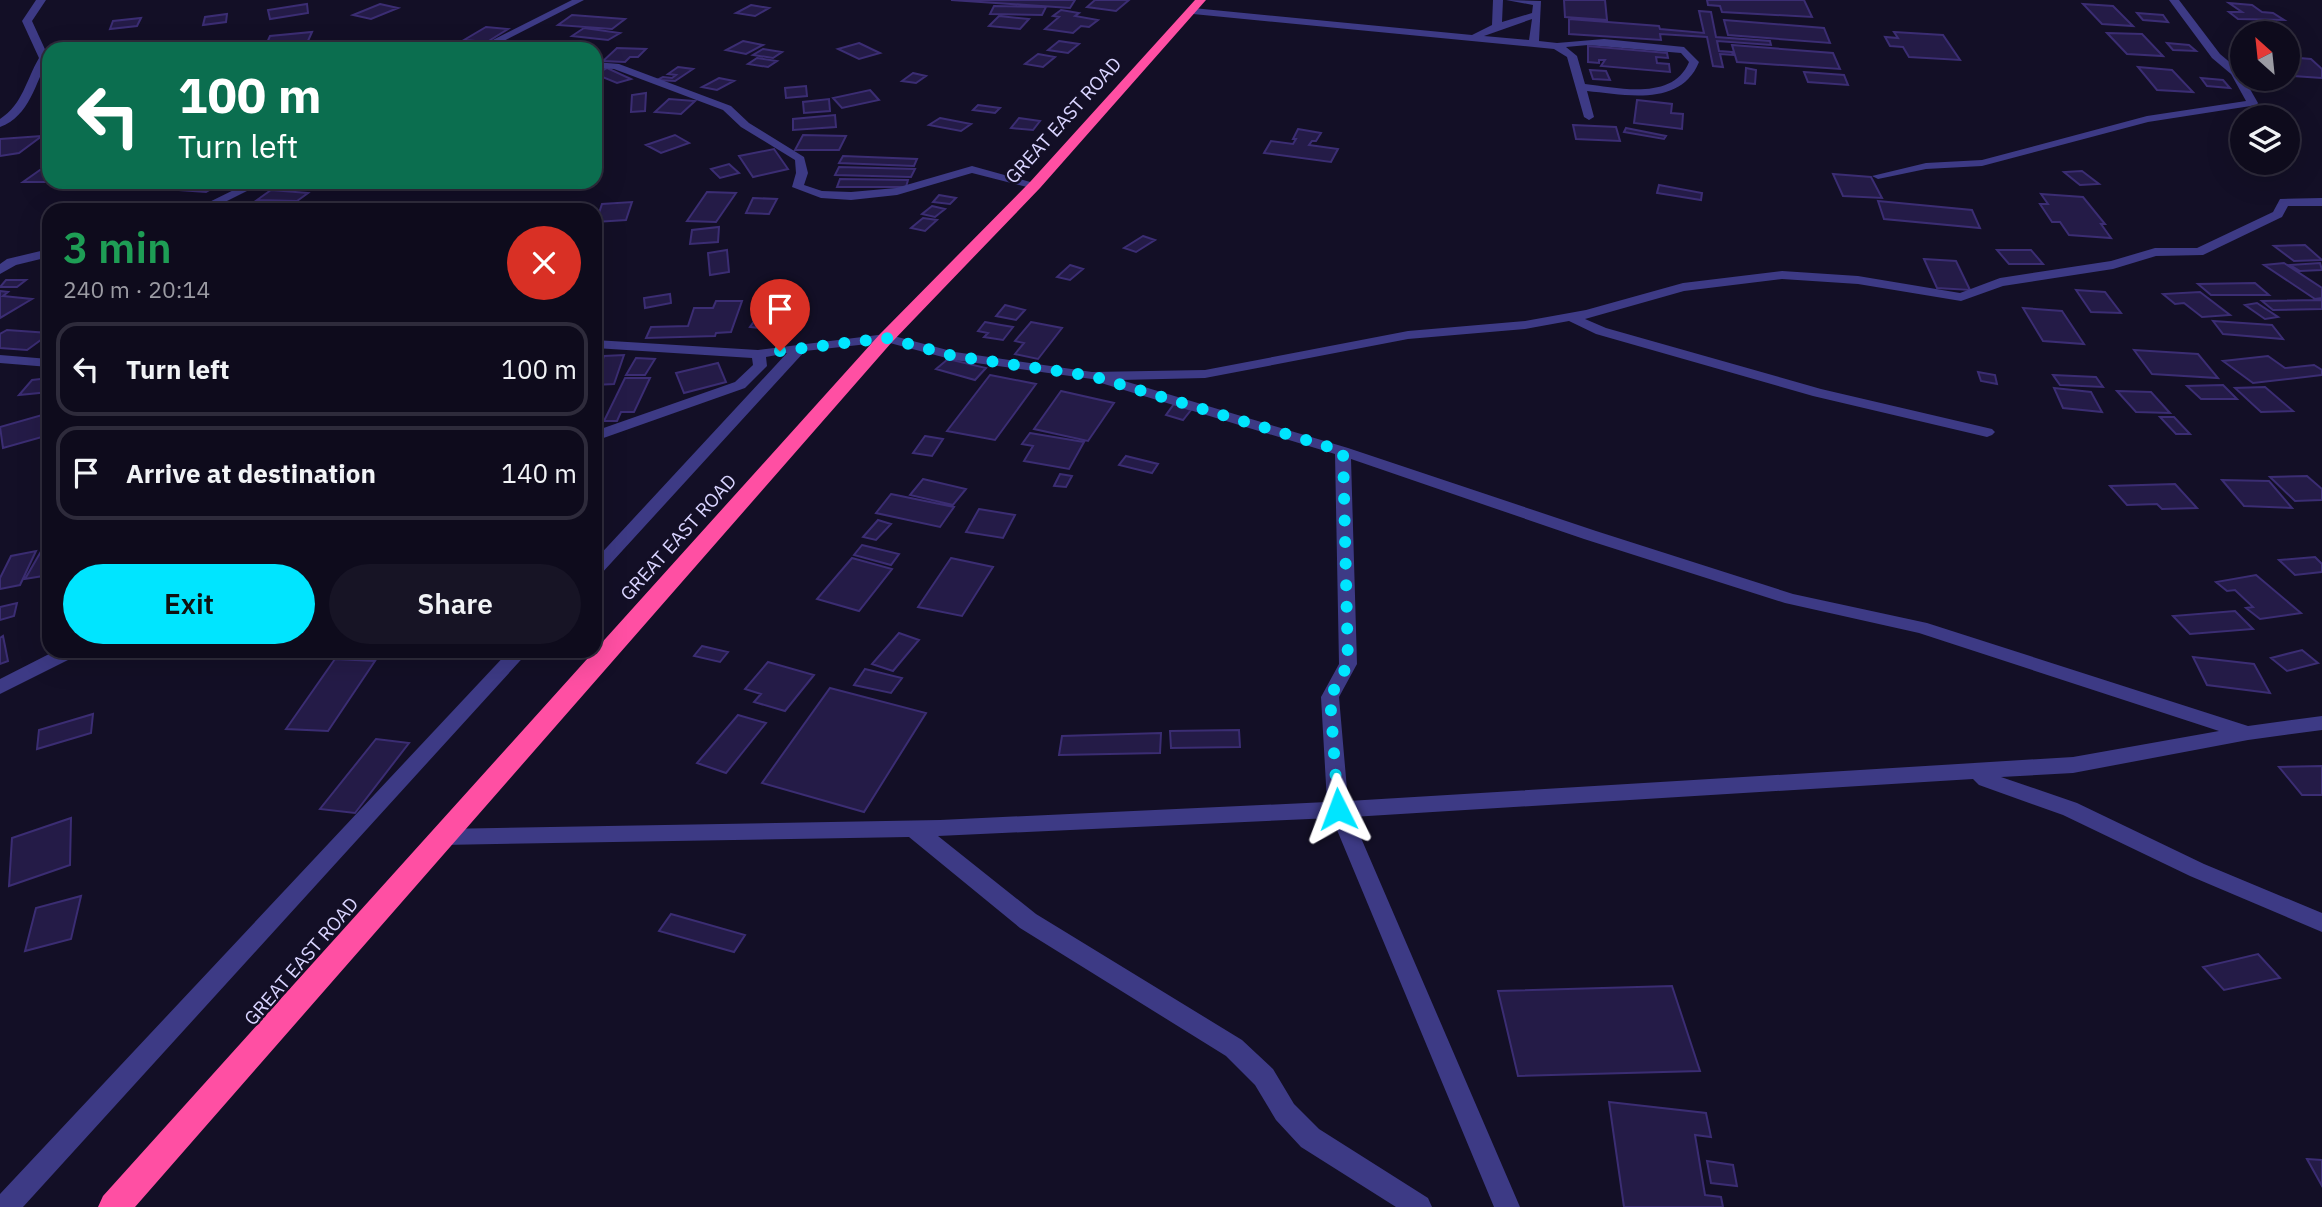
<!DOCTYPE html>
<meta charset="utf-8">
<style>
body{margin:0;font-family:"IBM Plex Sans",sans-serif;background:#171425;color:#f1f3f6;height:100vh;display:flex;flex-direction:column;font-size:26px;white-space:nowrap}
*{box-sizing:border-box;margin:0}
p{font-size:23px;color:#9b9ba3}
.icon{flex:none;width:38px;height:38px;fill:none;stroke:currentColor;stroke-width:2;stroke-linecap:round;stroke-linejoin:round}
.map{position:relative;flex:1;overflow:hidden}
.side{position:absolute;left:42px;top:203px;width:560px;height:455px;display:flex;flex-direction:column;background:#0e0b1c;border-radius:21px;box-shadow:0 7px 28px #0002,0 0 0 2px #2e2b3b}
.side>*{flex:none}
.hud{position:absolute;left:42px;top:42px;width:560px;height:147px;border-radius:21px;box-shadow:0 7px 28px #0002,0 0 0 2px #2e2b3b;background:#0b6e4f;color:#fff;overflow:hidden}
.needle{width:46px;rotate:333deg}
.controls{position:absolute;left:2230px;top:21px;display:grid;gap:14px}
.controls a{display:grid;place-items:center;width:70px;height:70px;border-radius:50%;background:#0e0b1c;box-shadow:0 7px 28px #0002,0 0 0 2px #2e2b3b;font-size:35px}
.pin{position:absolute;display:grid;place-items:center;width:60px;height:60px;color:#fff;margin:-72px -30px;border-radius:50% 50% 50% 0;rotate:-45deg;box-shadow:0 0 7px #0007}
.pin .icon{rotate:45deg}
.me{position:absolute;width:77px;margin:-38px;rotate:357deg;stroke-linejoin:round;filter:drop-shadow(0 0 5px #0008)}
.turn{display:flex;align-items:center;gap:24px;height:147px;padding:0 21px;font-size:32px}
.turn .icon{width:91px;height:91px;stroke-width:2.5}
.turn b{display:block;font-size:49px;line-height:60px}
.round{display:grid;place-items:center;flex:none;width:74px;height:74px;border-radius:37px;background:#171425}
.overview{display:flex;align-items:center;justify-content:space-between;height:119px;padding:0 21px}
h1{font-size:42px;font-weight:600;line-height:52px;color:#1e9e55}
.action{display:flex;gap:14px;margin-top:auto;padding:14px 21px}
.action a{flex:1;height:80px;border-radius:42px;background:#00e5ff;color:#111;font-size:28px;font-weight:600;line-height:80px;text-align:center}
.action a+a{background:#171425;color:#f1f3f6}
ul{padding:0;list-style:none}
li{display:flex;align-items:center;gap:21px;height:94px;margin:0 14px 10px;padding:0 7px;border:4px solid #2e2b3b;border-radius:21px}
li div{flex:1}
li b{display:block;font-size:26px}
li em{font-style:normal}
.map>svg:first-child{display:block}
.building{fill:#241b47;stroke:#3b2d73;stroke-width:2}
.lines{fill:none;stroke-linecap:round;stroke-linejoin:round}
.lane{fill:#3d3a85;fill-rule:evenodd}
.street{fill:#3d3a85;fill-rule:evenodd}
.highway{fill:#ff4fa3;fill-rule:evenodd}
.route{stroke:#00e5ff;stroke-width:12;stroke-dasharray:0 21.6}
.labels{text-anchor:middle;stroke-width:5;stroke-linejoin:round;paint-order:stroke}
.street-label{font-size:19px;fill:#d9d4ff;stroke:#130f26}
</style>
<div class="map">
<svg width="2322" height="1207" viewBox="0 0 2322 1207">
<rect width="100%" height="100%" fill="#130f26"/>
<!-- building -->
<path class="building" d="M951,0H1075L1070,8Z
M1095,0H1129L1116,11L1087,7Z
M1564,0H1605L1607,20L1565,17Z
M1707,0H1804L1812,17L1722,12L1720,6L1708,5Z
M2229,3L2252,5L2262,12L2273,13L2284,20L2238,19L2229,12H2242Z
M307,4L308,13L270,19L268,10Z
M380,4L398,8L371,19L353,15Z
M2083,4L2113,6L2133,26L2102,24Z
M751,5L769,8L755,16L736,13Z
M994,6L1046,7L1042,15L990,14Z
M1061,10L1079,13L1075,16L1098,20L1089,27L1081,26L1073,33L1045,29L1059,17L1053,16Z
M1699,11L1711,12L1716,37L1770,41L1771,45L1717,41L1719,51L1732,52L1733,55L1720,54L1723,67L1713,66L1707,37L1660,34L1661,40L1569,34V19L1659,26L1660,29L1704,33Z
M2137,13L2163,15L2168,22L2143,20Z
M227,14L226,22L203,25L205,17Z
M572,15L625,19L612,29L558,25Z
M999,16L1029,19L1020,29L989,26Z
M141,18L137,26L110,29L113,21Z
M1724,20L1824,28L1830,43L1728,35Z
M486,27L508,29L487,42L464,40Z
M584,28L620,33L608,40L572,36Z
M2246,28L2284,31L2286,33H2251Z
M312,32L307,43L265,47L270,36Z
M1894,32L1943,35L1960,60L1909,57L1903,47L1890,46L1885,37L1898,38Z
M2107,33L2142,34L2163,56L2127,54Z
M743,41L763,45L746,54L726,50Z
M1059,41L1079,44L1068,53L1048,50Z
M859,43L880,53L859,59L838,49Z
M2167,43L2189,45L2196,51L2173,50Z
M1732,45L1833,53L1840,69L1737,62Z
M1588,46L1667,53L1668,58L1656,57L1657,63L1669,64L1670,72L1601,66L1605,60H1599V63L1588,62Z
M617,48L646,49L638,57H630L625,62L603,61Z
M763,49L782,52L773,58L753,55Z
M1038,54L1055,57L1043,67L1025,64Z
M2287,57L2311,59L2322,69V78L2293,76L2287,70Z
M757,58L777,61L768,67L748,64Z
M678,67L693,69L675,81L657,80L663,77L672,78L676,75L668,74Z
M2138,67L2172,70L2193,92L2157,90Z
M607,68L631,79L617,83L595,74Z
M1746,68L1756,70L1755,84L1745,83Z
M1590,70L1606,71L1610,80L1593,79Z
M1804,72L1844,75L1848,85L1808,82Z
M913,73L926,76L916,83L902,81Z
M719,78L734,81L717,90L702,87Z
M2201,78L2223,80L2230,88L2207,86Z
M806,86L807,96L786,98L785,88Z
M870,90L879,100L842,108L833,98Z
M646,93L645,111L631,112L632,95Z
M669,99L695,101L681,114L655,112Z
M829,99L830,111L804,113L803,102Z
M1637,100L1672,104L1671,113L1683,114L1682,129L1634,123Z
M978,105L1000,108L995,113L973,110Z
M835,115L836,127L793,130V119Z
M940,118L971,124L961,131L929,125Z
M1019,118L1040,121L1033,130L1011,128Z
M1573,125L1616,127L1620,141L1576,139Z
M1626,128L1666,136L1664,139L1624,132Z
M1298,129L1321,133L1316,141H1312L1309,145L1338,149L1331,162L1264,153L1271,141L1293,144L1296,139H1293Z
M675,135L689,143L661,153L646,145Z
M803,135L846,136L839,150H795Z
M42,136L19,153L0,156V139Z
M774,149L788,169L753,177L739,156Z
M843,156L917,159L914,166L839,163Z
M729,164L739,173L720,178L711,169Z
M839,167L915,169L911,177L835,175Z
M40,170H49V182H53H23Z
M2082,171L2099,184L2080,185L2064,172Z
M1833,174L1871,177L1882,198L1843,196Z
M840,179L908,180L906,187H837Z
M190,182H191L218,185L206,192L178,190Z
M1659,185L1702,193L1701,200L1657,193Z
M271,190L308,193L297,201L257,200Z
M707,192L736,193L716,222L687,221Z
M2041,194L2083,197L2105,224H2101L2111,238L2069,235L2060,222H2052L2040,204H2048Z
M939,195L956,198L950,204L933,202Z
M753,198L777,199L769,214L746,213Z
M1878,201L1972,210L1980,228L1884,219Z
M632,202L626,220L596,222L602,204Z
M539,203L541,209L503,210Z
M932,206L945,209L935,217L922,214Z
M923,218L937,220L925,231L911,228Z
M719,227L718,242L690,244L692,230Z
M1143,236L1155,240L1136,252L1124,248Z
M2305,245L2322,260L2294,261L2274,246Z
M727,250L729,272L710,275L708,253Z
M1997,250H2031L2043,264H2009Z
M1924,259L1956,261L1970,290L1937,288Z
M2284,263L2322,288V298L2315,299L2264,265Z
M2320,263L2322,270L2300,271L2290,265Z
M1070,265L1083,269L1070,280L1057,277Z
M6,280H26L17,287H0Z
M2255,283L2269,295H2211L2198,284Z
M2076,290L2105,292L2121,313L2091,312Z
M0,291L8,292L3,296L32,299L0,318Z
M2200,292L2230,315L2202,317L2184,303L2175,304L2163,294Z
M670,294L671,303L645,308L644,298Z
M2322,300V309L2273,310L2262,301Z
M716,301H742L731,332L716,333L715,336L646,338L651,327L688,326L694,308H713Z
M2257,303L2278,317L2265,319L2245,305Z
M1005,305L1025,310L1016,320L996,316Z
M2023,308L2062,311L2084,344L2043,341Z
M755,320L785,324L779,330L750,327Z
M2213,321L2272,325L2283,339L2223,334Z
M985,322L1001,325L1013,327L1003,340L984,337L988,333L978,331Z
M1031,322L1062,328L1038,359L1015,354L1024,343L1015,341Z
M7,330L49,333V334L27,350L0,348V334Z
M2134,350L2198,354L2218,378L2152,374Z
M624,355L614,384L595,385L604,356Z
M2268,356L2285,368L2314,365L2322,370V375L2253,383L2223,361Z
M636,358L655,359L645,375H626Z
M948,359L986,368L975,380L936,369Z
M718,363L726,382L684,393L676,373Z
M1978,372L1995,375L1997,384L1981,381Z
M990,375L1036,384L995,440L947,431Z
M2053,375L2096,377L2103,387L2060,385Z
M49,378V392L19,395L32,380Z
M625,378H650L634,412H621L617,421H604Z
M2223,385L2237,399H2201L2187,386Z
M2265,387L2293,411L2261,412L2235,388Z
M2054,388L2091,392L2102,412L2063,408Z
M1061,391L1114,403L1088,441L1034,429Z
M2117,391L2151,392L2170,413L2136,412Z
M1174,404L1191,410L1183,420L1166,415Z
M49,413V435L3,448L0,427Z
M2160,417H2174L2190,434H2176Z
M1030,433L1084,442L1069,469L1024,461L1033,446L1022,444Z
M925,436L943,439L932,456L913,453Z
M1126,456L1158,464L1152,473L1119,465Z
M1060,474L1072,476L1066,487L1054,486Z
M2307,476L2322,489V500L2295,501L2270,477Z
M923,479L966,489L953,505L910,495Z
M2222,480L2269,481L2292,508L2244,506Z
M2175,484L2197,508L2162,509L2157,504L2127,505L2110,486Z
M891,494L954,507L940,527L876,513Z
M979,509L1015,515L1003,538L966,532Z
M878,520L891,524L876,540L863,537Z
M862,545L899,554L891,565L854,555Z
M43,548H49V566L43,576L25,579Z
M36,551L20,585L0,589V578L11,556Z
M2315,557L2322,564V572L2295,575L2279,560Z
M852,558L892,569L859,611L817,599Z
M951,558L993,567L962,616L918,607Z
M2256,575L2301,613L2260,619L2246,608L2253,607L2235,590L2227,591L2216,582Z
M17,603L14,616L0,620V607Z
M2235,611L2253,629L2190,634L2173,616Z
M899,633L919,640L893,671L872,664Z
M3,636L8,661L0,664V638Z
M702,646L728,652L720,662L694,656Z
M2302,650L2318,663L2287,671L2271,658Z
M2193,657L2254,664L2270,693L2207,685Z
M335,659L375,661L328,731L286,729Z
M768,662L814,675L785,711L754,702L761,694L745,689Z
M865,669L902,678L891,693L854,685Z
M830,688L926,713L864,812L762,783Z
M93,714L91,733L37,749L39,730Z
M738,715L766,723L726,773L697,763Z
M1239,730L1240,747L1171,748L1170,731Z
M1161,733L1160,753L1059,755L1062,736Z
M376,739L409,743L355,813L320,809Z
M2322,766V795H2302L2279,767Z
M71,818L70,865L9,886L12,838Z
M81,896L71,939L25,951L36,908Z
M671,914L745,935L734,952L659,931Z
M2258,954L2280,978L2224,990L2203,967Z
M1672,986L1700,1071L1518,1076L1498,991Z
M1609,1102L1706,1113L1711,1137L1695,1135L1705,1195L1721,1197L1723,1207H1624Z
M2307,1159L2322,1160V1186Z
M1707,1161L1733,1165L1737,1186L1711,1183Z"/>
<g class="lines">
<!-- lane -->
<path class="lane" d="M1493,0H1503L1502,22L1532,13L1533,5L1506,0L1541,1L1539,41L1557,43L1604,39L1684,47L1699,62C1681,107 1626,95 1587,91L1594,117L1589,120L1584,117L1567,57L1554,49L1193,14L1188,11L1193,8L1472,35L1492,25ZM1532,19L1529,40L1484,36ZM1588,45L1681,53L1689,62C1673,101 1619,88 1585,84L1577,56L1566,47Z"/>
<!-- street -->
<path class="street" d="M36,0H46L32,21L49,58C35,83 30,116 0,127V119C23,104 26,80 39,58L22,21Z
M572,0H584L488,49H475Z
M2169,0H2179L2220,54L2239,70L2258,103L2257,105L2148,122L1982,166L1926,169L1878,179L1872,176L1926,163L1982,160L2147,116L2246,101L2231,74L2212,58Z
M356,46L361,47L363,49H351Z
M595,62L619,64L731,106L749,123L804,157L808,173L804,185L822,191L851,192L896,188L972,166L1041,185L1035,189L972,173L897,195L851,200L821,198L792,187L796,173L795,160L741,127L723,110L614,69L595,68Z
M250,182H265L209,210H193Z
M2322,198V206H2288L2282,217L2203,255L2156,256L2113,269L2003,286L1961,301L1858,284L1782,279L1684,291L1585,319L1606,328L1821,389L1992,429L1995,432L1992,435L1987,437L1813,396L1596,334L1569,321L1525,329L1408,339L1205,378L1121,380L1348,448L1596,531L1793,594L1927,623L2248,726L2322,716V730L2248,740L2073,773L2001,777L2077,803L2204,864L2322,913V932L2190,876L2063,815L1979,785L1973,779L1352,817L1520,1207H1494L1332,818L938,836L1036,914L1242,1040L1273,1069L1294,1104L1319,1129L1428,1198L1432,1207H1396L1301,1147L1276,1120L1255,1085L1226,1056L1020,928L909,837L441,845L434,843L431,837L434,831L441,829L940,820L1327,802L1321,697L1339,664L1335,454L1101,383L1099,380L954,360L886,342L805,351L601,574L595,576V560L787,353L766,357L767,366L745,388L595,441V431L735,382L753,365L752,358L595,348V340L758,350L886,334L955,352L1092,372L1205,370L1408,331L1525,321L1586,310L1683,283L1782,271L1858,276L1960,293L2000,278L2111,261L2155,248H2197L2273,212L2280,199ZM1351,459L1584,539L1785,603L1919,633L2219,731L2073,757L1348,801L1339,697L1357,664Z
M49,249V257L16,265L0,274V264L7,259Z
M0,355L49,359V367L0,363Z
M55,651H79L76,656L0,694V679Z
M509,651H529L23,1207H0V1194Z"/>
<!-- highway -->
<path class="highway" d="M1195,0H1206L1040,188L892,342L135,1207H98L103,1196L880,334L1030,182Z"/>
</g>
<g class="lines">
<!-- route -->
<path class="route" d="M780,351L886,338L954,356L1092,376L1343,451L1348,664L1330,697L1338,809"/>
</g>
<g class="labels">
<!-- street labels -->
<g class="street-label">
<text transform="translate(1063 120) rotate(-48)" y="7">GREAT EAST ROAD</text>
<text transform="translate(678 537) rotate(-48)" y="7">GREAT EAST ROAD</text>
<text transform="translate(301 961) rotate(-49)" y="7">GREAT EAST ROAD</text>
</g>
</g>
</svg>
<div class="controls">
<a><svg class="needle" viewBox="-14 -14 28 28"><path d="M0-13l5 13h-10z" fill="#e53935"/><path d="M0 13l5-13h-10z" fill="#9b9ba3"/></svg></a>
<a><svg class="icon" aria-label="layers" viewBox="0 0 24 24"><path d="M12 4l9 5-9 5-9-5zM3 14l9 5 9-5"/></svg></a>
</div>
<div class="pin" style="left:780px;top:351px;background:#d93025"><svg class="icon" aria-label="arrive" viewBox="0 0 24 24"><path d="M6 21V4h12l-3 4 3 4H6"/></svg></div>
<svg class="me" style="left:1338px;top:809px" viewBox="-20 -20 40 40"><path d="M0-17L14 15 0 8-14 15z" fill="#00e5ff" stroke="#fff" stroke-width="4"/></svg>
<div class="hud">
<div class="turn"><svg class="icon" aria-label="left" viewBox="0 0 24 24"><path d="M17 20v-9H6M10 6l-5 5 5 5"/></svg><div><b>100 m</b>Turn left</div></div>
</div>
<section class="side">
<div class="overview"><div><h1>3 min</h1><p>240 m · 20:14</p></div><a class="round" style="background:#d93025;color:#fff"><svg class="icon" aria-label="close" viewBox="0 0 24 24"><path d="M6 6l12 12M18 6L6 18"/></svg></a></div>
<ul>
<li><svg class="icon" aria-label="left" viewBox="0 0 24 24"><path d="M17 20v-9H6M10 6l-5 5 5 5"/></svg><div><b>Turn left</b></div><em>100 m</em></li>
<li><svg class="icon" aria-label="arrive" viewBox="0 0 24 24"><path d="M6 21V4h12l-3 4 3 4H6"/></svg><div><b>Arrive at destination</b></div><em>140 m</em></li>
</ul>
<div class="action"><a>Exit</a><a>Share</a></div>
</section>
</div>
